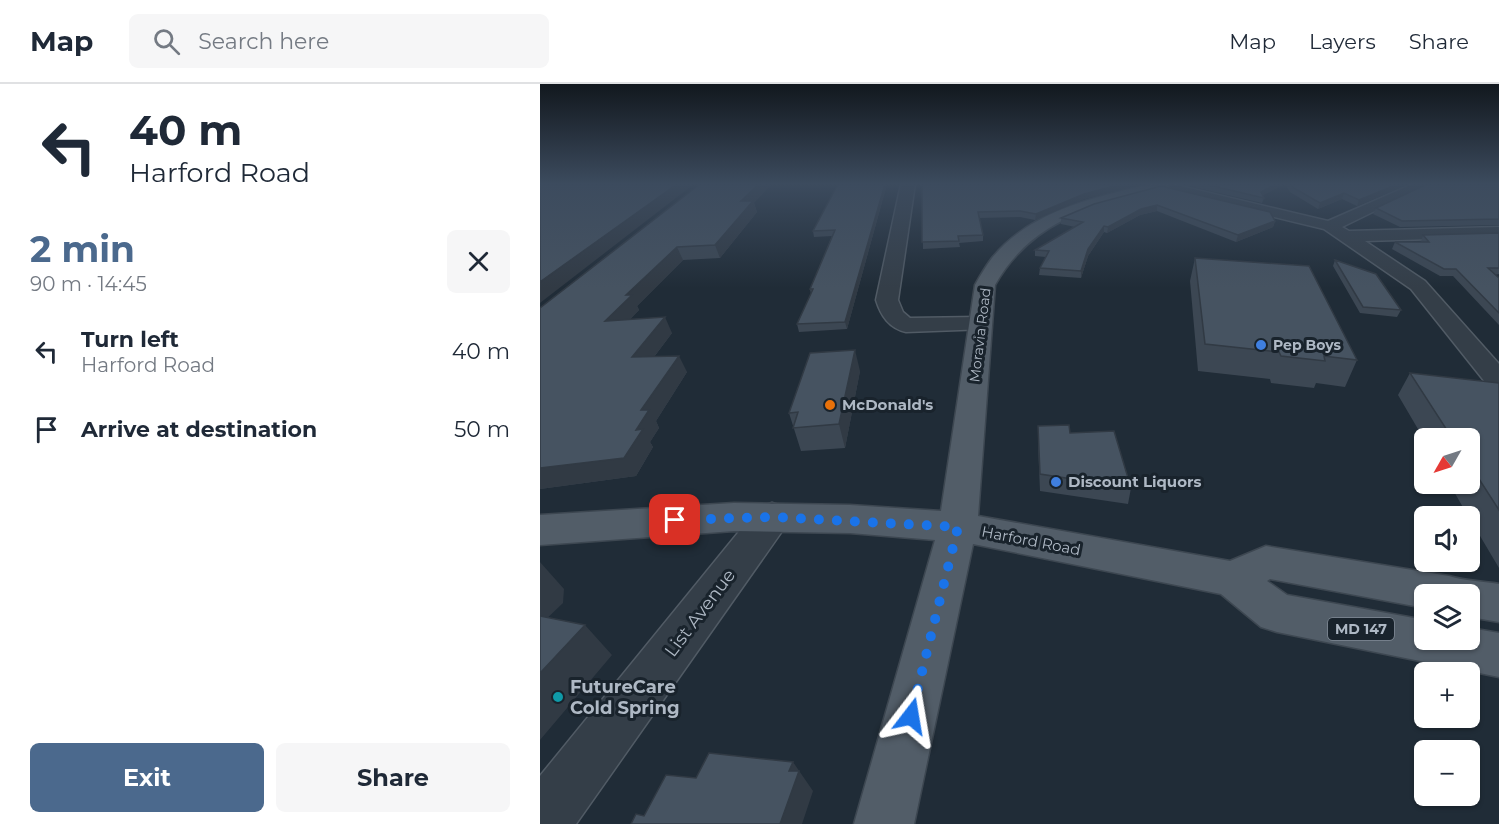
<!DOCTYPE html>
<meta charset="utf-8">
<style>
body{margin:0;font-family:Montserrat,sans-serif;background:#f6f6f7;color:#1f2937;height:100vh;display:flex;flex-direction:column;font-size:22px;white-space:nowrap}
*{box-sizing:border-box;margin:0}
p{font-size:20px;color:#747a83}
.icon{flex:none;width:33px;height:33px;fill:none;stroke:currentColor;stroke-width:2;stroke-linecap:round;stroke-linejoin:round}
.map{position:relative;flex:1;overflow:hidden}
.details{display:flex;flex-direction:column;background:#fff;width:540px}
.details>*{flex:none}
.top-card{background:#fff;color:#1f2937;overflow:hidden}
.needle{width:39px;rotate:231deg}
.buttons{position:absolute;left:874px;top:344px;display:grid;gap:12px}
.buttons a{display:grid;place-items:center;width:66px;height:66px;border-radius:9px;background:#fff;box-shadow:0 2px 4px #0004;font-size:30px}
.pin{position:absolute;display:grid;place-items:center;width:51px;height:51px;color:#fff;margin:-26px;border-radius:12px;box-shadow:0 3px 9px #0006}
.me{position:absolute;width:66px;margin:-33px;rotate:14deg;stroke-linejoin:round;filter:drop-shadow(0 0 4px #0008)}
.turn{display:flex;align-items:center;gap:21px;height:126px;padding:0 30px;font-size:27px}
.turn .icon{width:78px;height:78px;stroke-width:2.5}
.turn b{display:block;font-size:42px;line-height:51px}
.round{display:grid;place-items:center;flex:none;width:63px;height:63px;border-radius:9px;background:#f6f6f7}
.overview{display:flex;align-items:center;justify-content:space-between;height:102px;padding:0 30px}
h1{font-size:36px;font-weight:700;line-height:45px;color:#4b698d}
.action{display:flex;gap:12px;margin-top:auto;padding:12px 30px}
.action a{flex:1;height:69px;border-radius:9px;background:#4b698d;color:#fff;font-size:24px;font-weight:700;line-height:69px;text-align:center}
.action a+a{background:#f6f6f7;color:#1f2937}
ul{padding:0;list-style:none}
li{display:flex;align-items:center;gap:18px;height:78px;padding:0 30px}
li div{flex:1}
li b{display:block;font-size:22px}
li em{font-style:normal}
header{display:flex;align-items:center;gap:36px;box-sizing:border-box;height:84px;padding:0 30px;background:#fff;border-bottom:2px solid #e0e1e3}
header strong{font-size:28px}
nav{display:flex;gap:33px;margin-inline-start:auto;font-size:21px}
.search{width:420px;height:54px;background:#f6f6f7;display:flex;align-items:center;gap:15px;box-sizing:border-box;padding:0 21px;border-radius:9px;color:#747a83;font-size:22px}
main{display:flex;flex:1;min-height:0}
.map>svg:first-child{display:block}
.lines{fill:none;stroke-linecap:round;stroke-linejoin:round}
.minor-casing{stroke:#515b65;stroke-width:3}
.primary-casing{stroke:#3d4751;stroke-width:3}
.minor{fill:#343e48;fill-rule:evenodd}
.primary{fill:#525d68;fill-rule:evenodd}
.wall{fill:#3c4753}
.shaded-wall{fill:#313a44}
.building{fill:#465361;stroke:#313a44;stroke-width:1.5}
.route{stroke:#1a73e8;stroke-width:10;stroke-dasharray:0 18}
.shop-dot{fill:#3f7fe0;stroke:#19232c;stroke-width:2}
.food-dot{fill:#e8710a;stroke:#19232c;stroke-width:2}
.culture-dot{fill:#0f9aa8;stroke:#19232c;stroke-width:2}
.labels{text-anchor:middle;stroke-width:6;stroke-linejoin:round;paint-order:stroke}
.far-street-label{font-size:14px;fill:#aeb8c4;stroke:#19232c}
.far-poi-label{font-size:14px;font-weight:bold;fill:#aeb8c4;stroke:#19232c;text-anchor:start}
.shield{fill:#19232c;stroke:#818b96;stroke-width:1.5}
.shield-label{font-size:14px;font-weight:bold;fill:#aeb8c4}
.poi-label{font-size:15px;font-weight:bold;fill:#aeb8c4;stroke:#19232c;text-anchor:start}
.street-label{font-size:15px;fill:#aeb8c4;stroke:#19232c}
.near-street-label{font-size:18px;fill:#aeb8c4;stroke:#19232c}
.near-poi-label{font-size:18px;font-weight:bold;fill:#aeb8c4;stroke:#19232c;text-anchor:start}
</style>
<header>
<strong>Map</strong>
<div class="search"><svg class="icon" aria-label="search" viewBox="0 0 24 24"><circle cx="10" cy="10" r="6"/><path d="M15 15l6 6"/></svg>Search here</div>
<nav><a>Map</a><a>Layers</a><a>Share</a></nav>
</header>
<main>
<section class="details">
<div class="top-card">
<div class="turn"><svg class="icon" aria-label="left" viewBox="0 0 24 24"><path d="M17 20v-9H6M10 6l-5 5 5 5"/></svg><div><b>40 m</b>Harford Road</div></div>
</div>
<div class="overview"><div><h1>2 min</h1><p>90 m · 14:45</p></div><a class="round"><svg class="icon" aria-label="close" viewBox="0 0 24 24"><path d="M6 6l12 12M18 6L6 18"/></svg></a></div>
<ul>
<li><svg class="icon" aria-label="left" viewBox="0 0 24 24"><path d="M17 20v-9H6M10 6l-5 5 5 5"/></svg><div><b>Turn left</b><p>Harford Road</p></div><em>40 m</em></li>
<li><svg class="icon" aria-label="arrive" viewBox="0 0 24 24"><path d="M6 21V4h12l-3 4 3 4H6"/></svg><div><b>Arrive at destination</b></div><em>50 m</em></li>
</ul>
<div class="action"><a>Exit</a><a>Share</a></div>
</section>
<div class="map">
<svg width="959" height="740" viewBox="0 0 959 740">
<rect width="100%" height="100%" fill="#202c37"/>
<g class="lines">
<defs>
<path id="minor" d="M361,100H375L358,216L363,228L370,234L439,233L447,235L451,240L447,245L366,248C349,244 341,232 336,216Z
M609,100H632L788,137L873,100H890L802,143L809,147L959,143V153L825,157L885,197L959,280V305L949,303L871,205L784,145L611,103Z
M232,419L245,423L251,433L245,443L36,740H0V692L219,423Z"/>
<path id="primary" d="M609,100H631L629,103C558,121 494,132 455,201L438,432L690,477L726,462L909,492C925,497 941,497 959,500V538L930,533V510H885V524L730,495L727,497L747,511L885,536V555H930V544L959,549V593L737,548L721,543L681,510L433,460L374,740H314L395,456L310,449L194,447L0,461V431L194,419L310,421L401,427L435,201C440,192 446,182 452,174C490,127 553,114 609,100Z"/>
</defs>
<!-- minor casing -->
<use href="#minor" class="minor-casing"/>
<!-- primary casing -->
<use href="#primary" class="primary-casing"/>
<!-- minor -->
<use href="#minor" class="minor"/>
<!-- primary -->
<use href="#primary" class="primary"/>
</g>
<!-- wall -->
<path class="wall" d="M347,100L307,245L259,248L257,240L271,210L270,205L292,152L274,153L273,147Z
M382,100H601L544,115L495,136L480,133L439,134L443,151V157L419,159L420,163L383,165Z
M641,100H745L723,111L724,114L722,119Z
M745,100H868L817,122L802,115L778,125L750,108Z
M959,100V141L860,143L833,130L836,124Z
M621,102L735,137L733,143L696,158L617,127L600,131L567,149L564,148L548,172L541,194L499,191L500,184L506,173L495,172V166L535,143L521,140V134Z
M214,119L217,128L180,174L143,176L97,222L99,226L90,235L132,249L114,273L147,288L116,337L119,344L110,358L113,363L96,392L0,405V224Z
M959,149V190L955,191L959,194V241L913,192H900L852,165L855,158H881L883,151Z
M655,174L817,276L805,303L776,299L774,304L731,299L730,295L658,287L650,197Z
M795,176L861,226L857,233L820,229L793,182Z
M320,287L305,364L261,367L249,329Z
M870,289L959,299V484L930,435V432H928L909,399H930V354H885V357L858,311Z
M498,342L530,349L591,404L588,420L500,407L498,359Z"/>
<!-- shaded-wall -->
<path class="shaded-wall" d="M137,100H154L0,219V198Z
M219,100H232L214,119L217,128L180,174L175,161L201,117Z
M345,100H347L307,245L305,238Z
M582,100H601L544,115L495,136L496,130L544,110Z
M736,100H745L719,113L721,108Z
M858,100H868L817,122L819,116Z
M804,109L802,115L778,125L780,119Z
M617,121V127L600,131L567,149L568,143L601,125Z
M735,137L733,143L696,158L698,151Z
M564,142V148L548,172L541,194V187L548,165Z
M137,163L143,176L97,222L99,226L74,253L65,237L86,211Z
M125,233L132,249L101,290L92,273Z
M315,266L320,287L305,364L299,340Z
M139,272L147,288L116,337L119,344L110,358L113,363L96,392L0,405V384L96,346L101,326Z
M0,478L24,505L23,519L0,541Z
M45,541L72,571L0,656V589Z
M253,678L273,707L262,740H240L249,687Z"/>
<!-- building -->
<path class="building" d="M0,100H137L0,198Z
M160,100H219L201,117H213L175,161L137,163L86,211H92L65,237L125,233L92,273L139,272L101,326H109L96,346L103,345L84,374L0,384V224Z
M298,100H345L305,238L257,240L273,205H270L295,146L273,147Z
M382,100H582L544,110L496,130L480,127L438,128L443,151L418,152L419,157L382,158Z
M664,100H736L721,108L724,114Z
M750,100H858L819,116L804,109L780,119L752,103Z
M887,100H959V135L862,137L836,124Z
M621,102L730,128L735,137L698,151L617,121L601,125L568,143L564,142L548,165L541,187L500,184L509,167L495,166L543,138L521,134L554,120Z
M959,149V184H948L959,194V229L916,185H904L855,158H889L883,151Z
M655,174L769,182L817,276L784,272L785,277L741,272L739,268L665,260Z
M795,176L836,190L861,226L823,223Z
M315,266L299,340L253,344L258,328L249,329L270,269Z
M870,289L959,299V426L930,381V354H912Z
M529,341L530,349L574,347L591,404L500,390L498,342Z
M0,532L45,541L0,589Z
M169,669L253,678L249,687H259L240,740H91L96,730L104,732L126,691L156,694Z"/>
<!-- sky -->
<linearGradient id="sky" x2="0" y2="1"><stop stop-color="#12181e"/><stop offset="0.49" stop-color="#3c4b5e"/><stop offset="1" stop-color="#3c4b5e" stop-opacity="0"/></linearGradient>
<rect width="959" height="204" fill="url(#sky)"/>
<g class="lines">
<!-- route -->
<path class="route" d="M135,436L232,433L418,443L371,632"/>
</g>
<!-- markers -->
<g class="shop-dot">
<circle cx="721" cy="261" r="6"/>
<circle cx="516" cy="398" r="6"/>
</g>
<circle class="food-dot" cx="290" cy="321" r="6"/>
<circle class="culture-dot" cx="18" cy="613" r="6"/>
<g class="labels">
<!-- far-street labels -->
<g class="far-street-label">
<text transform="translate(440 251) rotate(-83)" y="5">Moravia Road</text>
</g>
<!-- far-poi labels -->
<g class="far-poi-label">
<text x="733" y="266">Pep Boys</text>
</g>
<!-- shield labels -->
<rect class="shield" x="788" y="534" width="66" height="22" rx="4.5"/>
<g class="shield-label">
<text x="821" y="550">MD 147</text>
</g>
<!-- poi labels -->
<g class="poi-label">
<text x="302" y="326">McDonald's</text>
<text x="528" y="403">Discount Liquors</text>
</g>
<!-- street labels -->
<g class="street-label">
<text transform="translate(491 457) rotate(11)" y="5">Harford Road</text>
</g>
<!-- near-street labels -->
<g class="near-street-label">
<text transform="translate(160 529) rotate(-53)" y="6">List Avenue</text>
</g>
<!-- near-poi labels -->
<g class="near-poi-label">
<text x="30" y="609">FutureCare<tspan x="30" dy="21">Cold Spring</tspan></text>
</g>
</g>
</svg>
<div class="buttons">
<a><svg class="needle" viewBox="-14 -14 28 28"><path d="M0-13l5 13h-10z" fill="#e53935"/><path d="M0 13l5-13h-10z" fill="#747a83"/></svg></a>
<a><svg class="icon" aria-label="sound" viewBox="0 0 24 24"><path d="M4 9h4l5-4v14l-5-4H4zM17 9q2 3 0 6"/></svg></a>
<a><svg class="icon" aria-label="layers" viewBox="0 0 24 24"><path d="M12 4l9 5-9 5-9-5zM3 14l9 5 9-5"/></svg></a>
<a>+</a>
<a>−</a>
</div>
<div class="pin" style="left:135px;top:436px;background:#d93025"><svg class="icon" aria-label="arrive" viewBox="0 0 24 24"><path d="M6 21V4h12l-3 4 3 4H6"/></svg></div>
<svg class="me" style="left:371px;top:632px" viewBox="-20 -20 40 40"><path d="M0-17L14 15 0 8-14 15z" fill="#1a73e8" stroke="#fff" stroke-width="4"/></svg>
</div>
</main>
